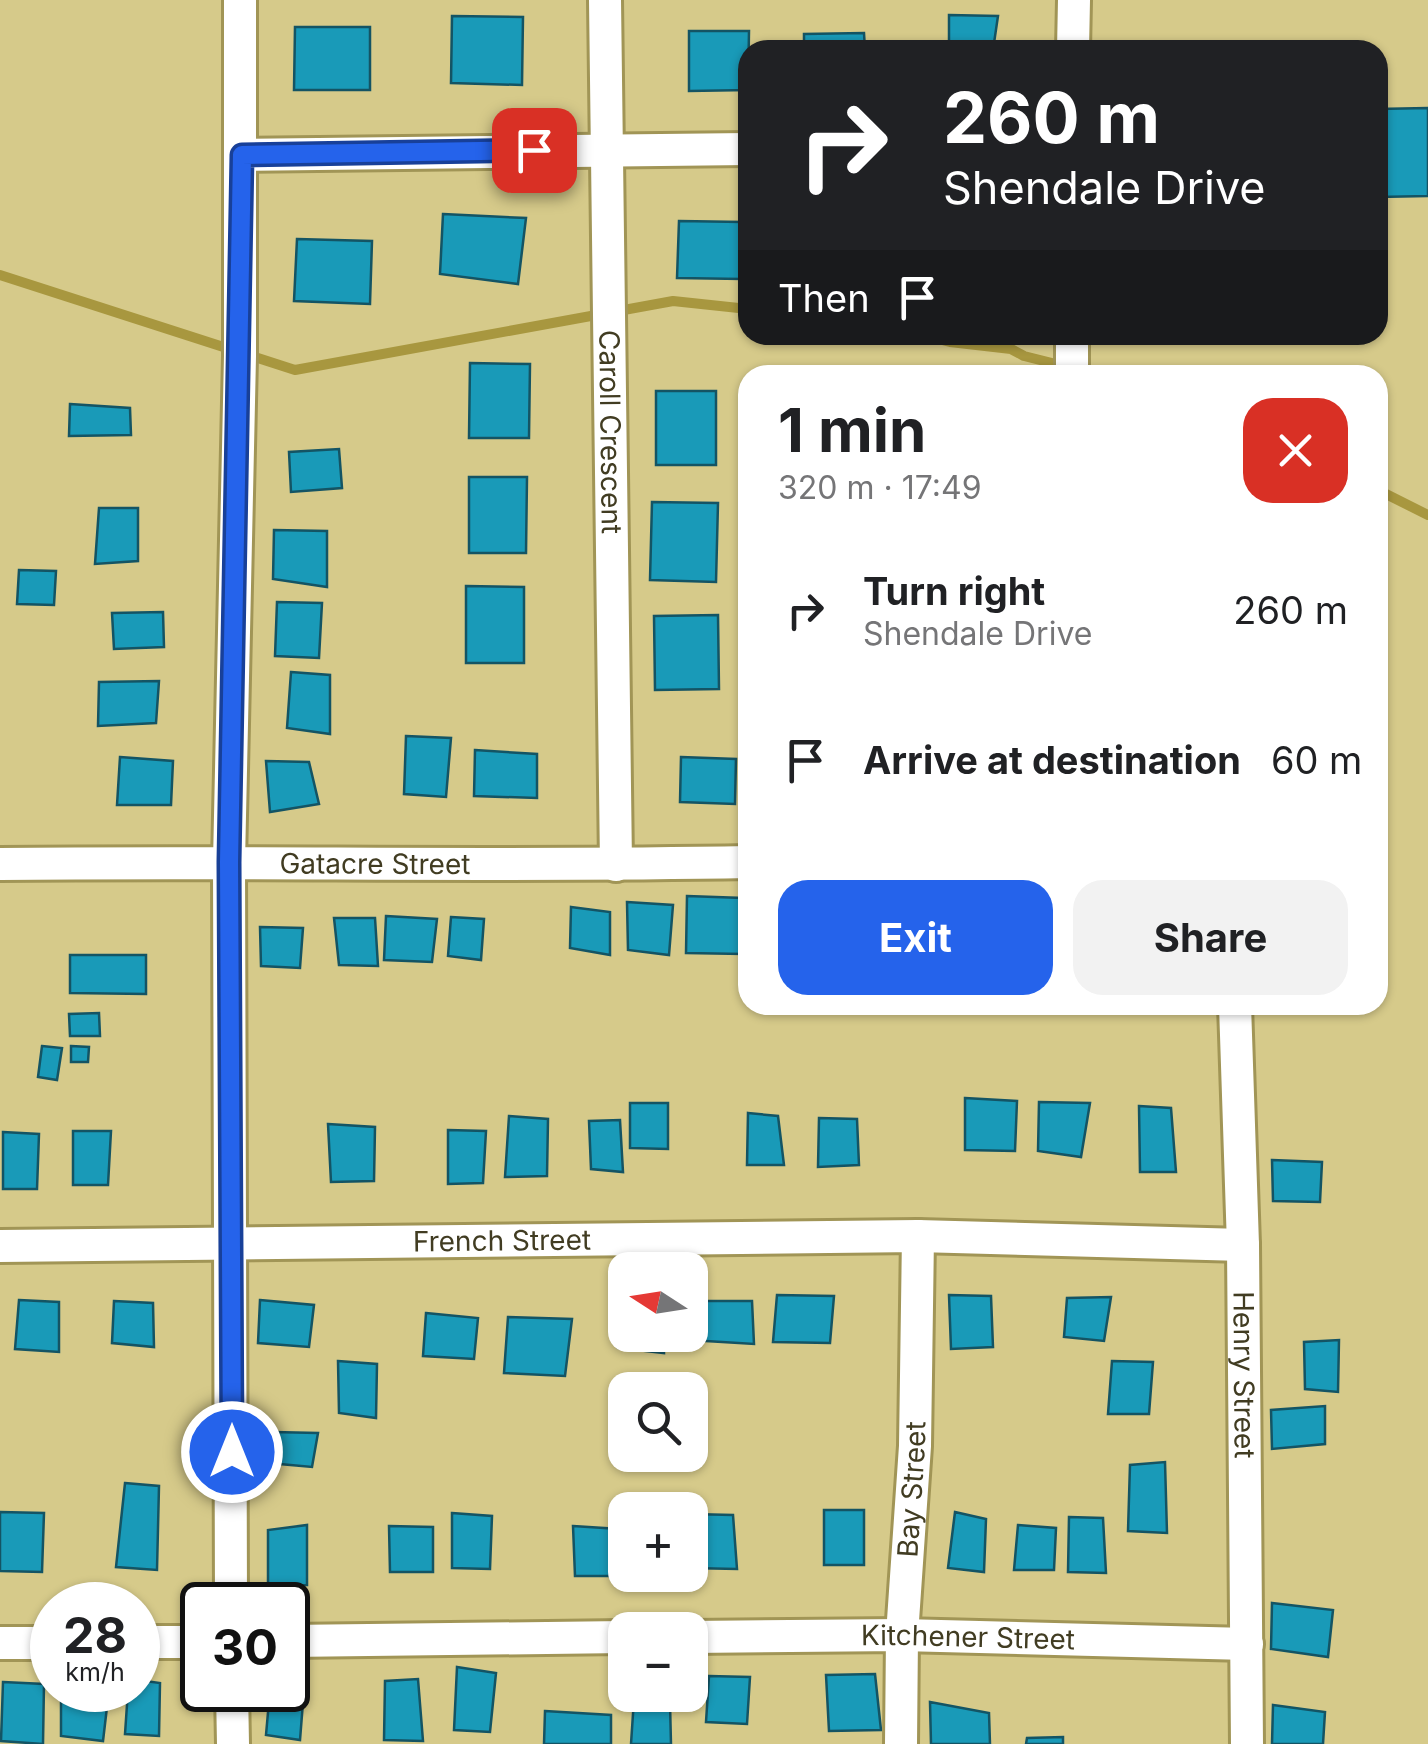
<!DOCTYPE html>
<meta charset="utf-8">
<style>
body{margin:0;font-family:Inter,sans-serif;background:#f2f2f2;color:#202124;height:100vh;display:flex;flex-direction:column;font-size:38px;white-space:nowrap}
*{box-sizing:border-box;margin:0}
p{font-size:32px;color:#757577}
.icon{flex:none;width:55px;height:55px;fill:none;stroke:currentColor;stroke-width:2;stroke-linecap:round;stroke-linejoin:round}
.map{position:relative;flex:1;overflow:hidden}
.details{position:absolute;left:738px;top:365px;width:650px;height:650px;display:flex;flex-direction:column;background:#fff;border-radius:30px;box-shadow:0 2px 8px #0004}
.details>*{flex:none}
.banner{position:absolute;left:738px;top:40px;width:650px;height:305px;border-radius:30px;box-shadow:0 2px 8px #0004;background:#202124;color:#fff;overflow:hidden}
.needle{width:65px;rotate:282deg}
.tools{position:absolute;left:608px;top:1252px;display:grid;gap:20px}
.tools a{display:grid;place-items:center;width:100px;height:100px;border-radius:20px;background:#fff;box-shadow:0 2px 8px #0004;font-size:50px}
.speed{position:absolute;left:30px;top:1582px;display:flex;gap:20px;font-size:50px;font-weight:700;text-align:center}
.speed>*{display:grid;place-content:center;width:130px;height:130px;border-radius:50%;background:#fff;box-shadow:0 2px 8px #0004;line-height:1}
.speed small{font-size:25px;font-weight:400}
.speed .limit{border:5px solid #111;border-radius:15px;background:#fff;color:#111}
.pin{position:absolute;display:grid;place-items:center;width:85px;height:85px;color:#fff;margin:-42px;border-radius:20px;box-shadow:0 5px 15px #0006}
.me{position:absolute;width:110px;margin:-55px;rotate:0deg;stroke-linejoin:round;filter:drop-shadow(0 0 8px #0008)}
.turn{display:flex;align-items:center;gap:35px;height:210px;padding:0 40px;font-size:45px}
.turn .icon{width:130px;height:130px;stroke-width:2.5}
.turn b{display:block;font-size:70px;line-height:85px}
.then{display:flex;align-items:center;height:95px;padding:0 40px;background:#0003;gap:20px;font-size:38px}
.round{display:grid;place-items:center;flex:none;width:105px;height:105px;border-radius:30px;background:#f2f2f2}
.head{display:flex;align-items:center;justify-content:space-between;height:170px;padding:0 40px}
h1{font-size:60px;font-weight:700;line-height:75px}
.button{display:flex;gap:20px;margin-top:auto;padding:20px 40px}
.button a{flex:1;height:115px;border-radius:30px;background:#2563eb;color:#fff;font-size:40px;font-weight:700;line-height:115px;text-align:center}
.button a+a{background:#f2f2f2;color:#202124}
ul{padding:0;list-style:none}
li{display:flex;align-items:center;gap:30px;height:150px;padding:0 40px}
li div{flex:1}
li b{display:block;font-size:38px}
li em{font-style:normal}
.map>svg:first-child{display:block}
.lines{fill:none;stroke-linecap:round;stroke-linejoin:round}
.stream{stroke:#a8973f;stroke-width:10}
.building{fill:#199ab8;stroke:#145464;stroke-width:2.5}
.minor-casing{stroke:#a19556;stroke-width:38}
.minor{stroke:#fff;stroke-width:32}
.route-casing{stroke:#184099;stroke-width:25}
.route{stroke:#2563eb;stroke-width:18}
.labels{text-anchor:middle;stroke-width:9;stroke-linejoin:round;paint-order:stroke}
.street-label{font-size:28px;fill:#413c22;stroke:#f0eacb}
</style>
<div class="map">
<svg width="1428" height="1744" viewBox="0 0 1428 1744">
<rect width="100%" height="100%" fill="#d6ca8a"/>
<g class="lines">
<!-- stream -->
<path class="stream" d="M0,275L295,370L673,301L748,309
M923,335L950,342L1011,349L1024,356L1100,375
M1378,490L1428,515"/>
</g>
<!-- building -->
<path class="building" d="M949,15L998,16L993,50H949Z
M452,16L523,17L522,85L451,83Z
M295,27H370V90H294Z
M689,31H749L748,90L689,91Z
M864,33L865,50H804V34Z
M1428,108V196L1378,197V109Z
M443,214L526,218L518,284L440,274Z
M679,221L743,222L742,279L677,278Z
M297,239L372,241L370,304L294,301Z
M470,363L530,364L529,438H469Z
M656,391H716V465H656Z
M70,404L130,408L131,435L69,436Z
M339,449L342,488L291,492L289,452Z
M469,477H527L526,553H469Z
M652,502L718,503L716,582L650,580Z
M99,508H138V561L95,564Z
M274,530L327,531V587L273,579Z
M19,570L56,571L54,605L17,604Z
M466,586L524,587V663H466Z
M277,602L322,603L319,658L275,656Z
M163,612L164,647L114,649L112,613Z
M718,615L719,689L655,690L654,616Z
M291,672L330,675V734L287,728Z
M159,681L156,723L98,726L99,682Z
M406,736L451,738L446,797L404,794Z
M475,750L537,754V798L474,796Z
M120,757L173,761L171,805H117Z
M681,757L736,759L735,804L680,802Z
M266,761L309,762L319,804L270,812Z
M687,896L743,898V954L686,953Z
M627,902L673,905L669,955L628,950Z
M571,907L610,912V955L570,948Z
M386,916L437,919L432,962L384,960Z
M451,917L484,919L481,960L448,956Z
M334,918H375L378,966L339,965Z
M260,927L303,928L300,968L261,966Z
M70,955H146V994L70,993Z
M99,1013L100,1036H70L69,1014Z
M42,1046L62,1048L57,1080L38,1077Z
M71,1046L89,1047L88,1062H71Z
M965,1098L1017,1101L1015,1151L965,1150Z
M1039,1102L1090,1103L1081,1157L1038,1151Z
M630,1103H668V1149L630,1148Z
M1139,1106L1171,1108L1176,1172H1140Z
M748,1113L778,1116L784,1165H747Z
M509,1116L548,1119L547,1176L505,1177Z
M819,1118L857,1119L859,1165L818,1167Z
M620,1120L623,1172L591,1169L589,1121Z
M328,1124L375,1127L374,1181L331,1182Z
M448,1130L486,1131L483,1183L448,1184Z
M73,1131H111L108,1185H73Z
M3,1132L39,1134L37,1189H3Z
M1272,1160L1322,1162L1320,1202L1273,1201Z
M621,1295H625V1335H664V1353L618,1348Z
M777,1295L834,1296L830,1343L773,1342Z
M949,1295L991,1296L993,1347L951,1349Z
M1111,1297L1104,1341L1064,1337L1067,1298Z
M19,1300L59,1302V1352L15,1349Z
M260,1300L314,1305L309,1347L258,1343Z
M114,1301L153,1303L154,1347L112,1343Z
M691,1301H752L754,1344L690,1340Z
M426,1313L478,1318L474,1359L423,1356Z
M508,1317L572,1319L565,1376L504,1373Z
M1339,1340L1338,1392L1305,1389L1304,1342Z
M338,1361L377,1364L376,1418L339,1413Z
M1112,1361L1153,1362L1149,1414H1108Z
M1325,1406V1444L1272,1449L1271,1410Z
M272,1432L318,1433L312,1467L269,1463Z
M1165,1462L1167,1533L1128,1531L1130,1465Z
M125,1483L159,1486L157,1570L116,1567Z
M824,1510H864V1565H824Z
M0,1512L44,1513L42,1572L0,1571Z
M955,1512L986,1519L984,1572L948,1568Z
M452,1513L492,1516L490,1569L452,1568Z
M690,1514L733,1515L737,1569L690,1568Z
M1069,1517L1103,1518L1106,1573L1068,1572Z
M307,1525V1585L268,1586V1530Z
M1018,1525L1056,1528L1054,1570H1014Z
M389,1526L433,1527V1572H390Z
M573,1526L619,1529L620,1576H575Z
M1272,1603L1333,1610L1328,1657L1271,1649Z
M457,1667L496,1673L490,1732L454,1730Z
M875,1674L881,1730L829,1731L826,1675Z
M709,1676L750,1677L747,1724L706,1722Z
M288,1677H305L300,1740L266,1735L270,1690H288Z
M418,1679L423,1741L384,1740L385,1681Z
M138,1680L160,1683L159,1736L125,1734L128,1690H138Z
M3,1682L44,1684L43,1744L1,1741Z
M61,1690H109L103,1741L61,1736Z
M634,1699L670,1703L671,1744H631Z
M930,1702L989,1713L990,1744H931Z
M1273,1705L1325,1712L1323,1744H1272Z
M545,1711L611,1715V1744H544Z
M1063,1737V1744H1026L1027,1738Z"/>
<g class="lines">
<defs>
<g id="minor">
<path id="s1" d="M605,0L616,865"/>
<path d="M1073,50L1074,0"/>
<path d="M241,155L748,149"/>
<path d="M1072,335V375"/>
<path id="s2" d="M0,864C249,861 498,867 748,862"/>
<path id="s3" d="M1235,1005L1243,1245L1247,1744"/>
<path id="s4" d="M0,1246L918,1236L1243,1245"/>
<path d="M231,1605L229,862L240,356V0"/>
<path id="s5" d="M690,1637L902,1635L1247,1644"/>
<path d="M288,1641L625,1637"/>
<path d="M138,1642H202"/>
<path d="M0,1643H52"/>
<path d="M232,1690L233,1744"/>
<path id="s6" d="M901,1744L902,1635L915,1446L918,1236"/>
</g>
</defs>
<!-- minor casing -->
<use href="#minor" class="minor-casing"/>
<!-- minor -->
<use href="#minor" class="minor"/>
</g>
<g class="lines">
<defs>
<path id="route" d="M232,1452L229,862L242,155L534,150"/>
</defs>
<!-- route casing -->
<use href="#route" class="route-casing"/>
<!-- route -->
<use href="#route" class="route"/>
</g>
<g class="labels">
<!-- street labels -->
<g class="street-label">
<text dy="10" stroke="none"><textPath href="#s1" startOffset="432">Caroll Crescent</textPath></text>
<text dy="10" stroke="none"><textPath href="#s2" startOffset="375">Gatacre Street</textPath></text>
<text dy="10" stroke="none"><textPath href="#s4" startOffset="502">French Street</textPath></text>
<text dy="10" stroke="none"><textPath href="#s3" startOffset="370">Henry Street</textPath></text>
<text dy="10" stroke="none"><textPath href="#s6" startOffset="255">Bay Street</textPath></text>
<text dy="10" stroke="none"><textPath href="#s5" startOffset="278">Kitchener Street</textPath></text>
</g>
</g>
</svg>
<div class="tools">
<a><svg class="needle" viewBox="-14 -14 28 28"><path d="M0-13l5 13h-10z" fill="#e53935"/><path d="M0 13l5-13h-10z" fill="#757577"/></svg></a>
<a><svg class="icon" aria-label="search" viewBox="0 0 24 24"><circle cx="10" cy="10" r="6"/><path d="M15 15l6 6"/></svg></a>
<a>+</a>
<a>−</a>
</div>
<div class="speed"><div>28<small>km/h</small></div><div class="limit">30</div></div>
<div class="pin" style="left:534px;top:150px;background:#d93025"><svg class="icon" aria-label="arrive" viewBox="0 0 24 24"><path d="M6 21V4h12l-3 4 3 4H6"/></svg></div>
<svg class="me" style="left:232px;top:1452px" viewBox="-20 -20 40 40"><circle r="17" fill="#2563eb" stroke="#fff" stroke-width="3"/><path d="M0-11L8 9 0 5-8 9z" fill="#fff"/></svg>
<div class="banner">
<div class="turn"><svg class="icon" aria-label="right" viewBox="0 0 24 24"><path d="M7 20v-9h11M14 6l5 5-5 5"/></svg><div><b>260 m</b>Shendale Drive</div></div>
<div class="then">Then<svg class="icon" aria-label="arrive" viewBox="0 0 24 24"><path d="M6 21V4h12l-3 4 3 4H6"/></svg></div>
</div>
<section class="details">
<div class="head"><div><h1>1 min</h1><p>320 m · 17:49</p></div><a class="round" style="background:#d93025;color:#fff"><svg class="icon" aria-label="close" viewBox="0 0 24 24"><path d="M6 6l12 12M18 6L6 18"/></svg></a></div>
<ul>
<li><svg class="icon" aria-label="right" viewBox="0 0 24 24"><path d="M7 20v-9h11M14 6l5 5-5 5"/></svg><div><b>Turn right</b><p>Shendale Drive</p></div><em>260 m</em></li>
<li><svg class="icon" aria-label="arrive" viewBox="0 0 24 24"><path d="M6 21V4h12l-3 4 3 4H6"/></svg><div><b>Arrive at destination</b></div><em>60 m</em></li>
</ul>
<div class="button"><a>Exit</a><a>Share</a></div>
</section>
</div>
